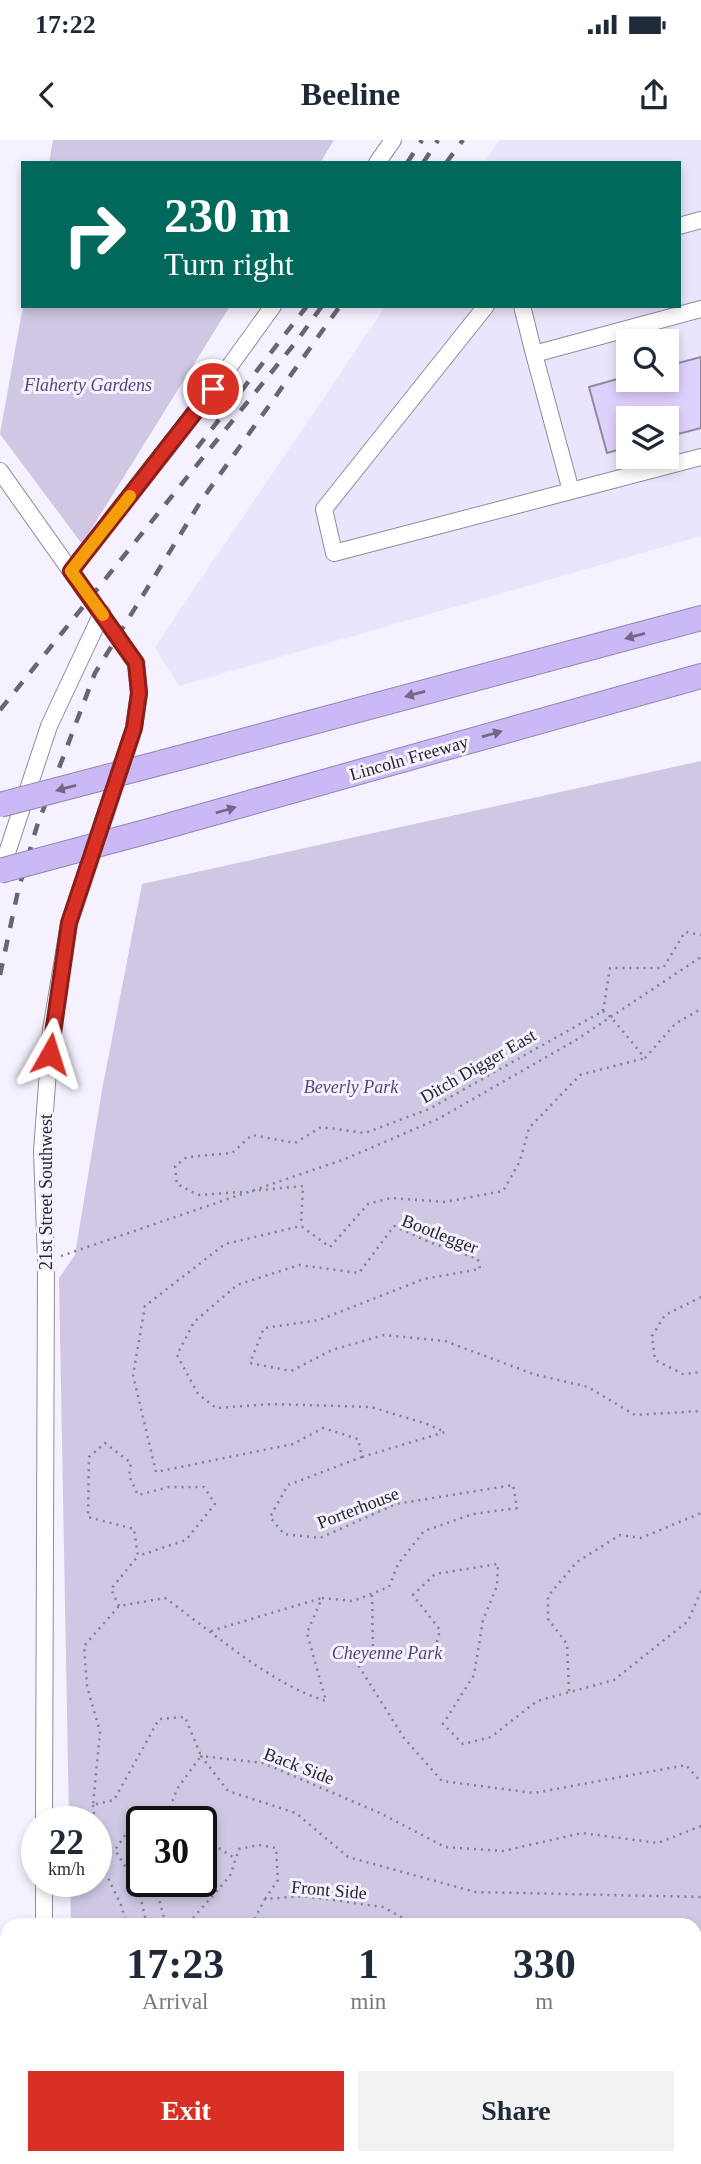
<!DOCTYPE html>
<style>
body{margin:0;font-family:Georgia,serif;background:#f2f2f3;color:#1f2937;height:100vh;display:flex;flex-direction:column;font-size:26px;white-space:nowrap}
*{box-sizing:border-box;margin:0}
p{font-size:23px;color:#747a83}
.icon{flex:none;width:38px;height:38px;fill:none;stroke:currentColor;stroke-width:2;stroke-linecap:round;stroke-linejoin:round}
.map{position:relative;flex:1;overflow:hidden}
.details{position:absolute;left:0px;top:1778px;width:702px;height:247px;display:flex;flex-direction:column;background:#fff;border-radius:21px 21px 0 0;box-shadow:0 4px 10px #0003}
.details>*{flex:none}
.guide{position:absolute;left:21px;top:21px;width:660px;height:147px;border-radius:0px;box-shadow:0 4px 10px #0003;background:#00695c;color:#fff;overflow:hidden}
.fabs{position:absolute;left:616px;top:189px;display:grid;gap:14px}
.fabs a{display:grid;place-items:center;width:63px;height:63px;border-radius:0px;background:#fff;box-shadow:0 4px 10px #0003;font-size:35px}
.speed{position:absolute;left:21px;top:1666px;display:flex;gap:14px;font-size:35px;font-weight:700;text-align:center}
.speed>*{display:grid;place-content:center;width:91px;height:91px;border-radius:50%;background:#fff;box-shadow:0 4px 10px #0003;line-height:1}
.speed small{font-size:18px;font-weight:400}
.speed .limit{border:4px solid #111;border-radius:10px;background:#fff;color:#111}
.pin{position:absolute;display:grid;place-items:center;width:60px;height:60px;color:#fff;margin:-30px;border:4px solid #fff;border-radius:50%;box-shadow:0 2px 7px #0007}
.me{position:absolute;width:77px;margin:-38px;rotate:6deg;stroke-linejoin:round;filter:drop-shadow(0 0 5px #0008)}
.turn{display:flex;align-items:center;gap:24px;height:147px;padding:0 28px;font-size:32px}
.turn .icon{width:91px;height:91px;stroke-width:2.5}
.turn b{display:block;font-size:49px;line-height:60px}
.eta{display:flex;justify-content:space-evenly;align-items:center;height:119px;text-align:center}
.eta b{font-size:42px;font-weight:700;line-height:49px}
.action{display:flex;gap:14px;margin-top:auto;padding:14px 28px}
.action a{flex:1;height:80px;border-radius:0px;background:#d93025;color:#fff;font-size:28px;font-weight:700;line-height:80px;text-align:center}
.action a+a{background:#f2f2f3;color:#1f2937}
.status{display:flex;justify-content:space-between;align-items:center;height:49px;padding:0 35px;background:#fff;direction:ltr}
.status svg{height:19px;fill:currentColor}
header{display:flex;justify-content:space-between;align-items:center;height:91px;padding:0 28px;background:#fff;font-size:32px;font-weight:700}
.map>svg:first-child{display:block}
.built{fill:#eae4fc;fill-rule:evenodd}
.green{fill:#cfc7e4;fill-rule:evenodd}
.building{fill:#ded1fe;stroke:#8e8a99;stroke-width:2}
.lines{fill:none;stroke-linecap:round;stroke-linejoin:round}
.minor-casing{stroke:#908c9b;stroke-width:18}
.highway-casing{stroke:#9186ae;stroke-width:26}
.path{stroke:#84828b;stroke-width:2.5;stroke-dasharray:2 5;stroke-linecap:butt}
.minor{stroke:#fff;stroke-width:16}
.highway{stroke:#cab9f4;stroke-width:24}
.rail{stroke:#68666e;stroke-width:4.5;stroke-dasharray:12 12;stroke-linecap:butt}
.highway-bridge-casing{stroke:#9186ae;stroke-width:26;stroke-linecap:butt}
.highway-bridge{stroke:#cab9f4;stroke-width:24}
.oneway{fill:#716886}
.route-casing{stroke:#8d1f18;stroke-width:18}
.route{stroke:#d93025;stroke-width:12}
.slow{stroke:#f59e0b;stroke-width:12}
.labels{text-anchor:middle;stroke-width:6;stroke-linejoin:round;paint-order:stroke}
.park-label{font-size:18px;font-style:italic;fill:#58457e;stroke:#f5f1ff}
.street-label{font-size:18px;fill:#28262c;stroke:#f5f1ff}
</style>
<div class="status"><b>17:22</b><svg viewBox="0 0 49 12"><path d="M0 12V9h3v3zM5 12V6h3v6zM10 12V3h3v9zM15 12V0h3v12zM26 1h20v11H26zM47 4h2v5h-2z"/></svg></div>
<header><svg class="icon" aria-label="back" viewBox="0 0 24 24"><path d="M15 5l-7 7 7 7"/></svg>Beeline<svg class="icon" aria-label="share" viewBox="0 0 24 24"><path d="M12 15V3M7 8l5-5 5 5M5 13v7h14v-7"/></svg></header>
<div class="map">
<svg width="701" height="2024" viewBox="0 0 701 2024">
<rect width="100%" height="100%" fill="#f5f1ff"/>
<!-- built -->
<path class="built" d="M499,0H701V396L179,546L155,507L386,166H679V23H484ZM628,201H667V240H628ZM628,278H667V317H628Z"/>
<!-- green -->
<path class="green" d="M53,0H334L320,23H49Z
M23,166H230L82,404L0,294Z
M701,621V2024H175L172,2018H695V1785H71L70,1741H96V1682H69L59,1138L75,1115L102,950L142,744ZM142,1682H201V1741H142Z"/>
<!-- building -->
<path class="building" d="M701,217V288L667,297V278H628V307L607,313L589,247L628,236V240H667V226Z"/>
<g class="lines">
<defs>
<path id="minor" d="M377,23L393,0
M679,86L701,80
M486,166L324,369L334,413L571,351
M522,166L534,214
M701,169L534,214L571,351L701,317
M0,331L136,523L139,553L134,588L69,783L51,890L42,1011L46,1121L44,1682
M71,431L213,249L273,166
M0,734L49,586L102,473
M44,1785V1741
M46,2018V2024"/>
<path id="highway" d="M179,618L701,478
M160,688L701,536"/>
</defs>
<!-- minor casing -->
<use href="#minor" class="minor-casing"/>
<!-- highway casing -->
<use href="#highway" class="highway-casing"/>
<!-- path -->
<path class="path" d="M603,871L610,828H663L685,792L701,795
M603,871L611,877L645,918
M645,918L675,884L701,869
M252,1051L303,1046L301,1086
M242,1052L198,1055L177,1044L175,1026L187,1017L232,1013L252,995L295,1003L321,987L365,993L429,969L603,871
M61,1116L345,1019L438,979L576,900L701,817
M701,1157L665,1175L652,1196L655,1220L683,1234L701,1232
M362,1317L445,1292L427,1284L371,1267L272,1264L216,1268L198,1254L177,1215L194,1182L237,1145L299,1125L359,1133L394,1086L429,1102L478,1119L480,1129L424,1139L319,1180L264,1188L250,1223L291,1231L332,1210L384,1195L445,1201L533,1234L588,1247L635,1275L701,1271
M701,1451L688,1481L614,1540L537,1561L491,1597L463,1604L443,1584L474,1535L483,1480L497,1446L498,1424L435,1434L413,1455L440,1490L434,1513H389L353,1517L404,1598L442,1641L534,1653L686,1625L701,1642
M372,1455L373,1515
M119,1466L111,1449L138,1416L134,1389L88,1377L89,1317L105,1303L131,1323L129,1336L138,1355L169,1347H204L215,1364L186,1400L138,1416
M211,1491L322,1458
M569,1551L567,1504L548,1479V1456L577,1422L620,1395L641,1398L701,1373
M93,1665L95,1682
M183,1682L169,1670L177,1649L201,1616L185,1577L159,1579L114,1660L93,1665L100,1592L87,1546L84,1506L119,1466L165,1458C214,1493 270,1544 326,1561L307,1493L322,1458L353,1461L389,1447L398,1424L424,1391L473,1374L517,1368L513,1345L396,1364L320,1398L284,1394L270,1377L288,1345L362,1317L358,1299L323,1288L293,1304L156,1332L133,1235L145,1166L225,1104L301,1086L330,1107L368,1064L391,1058L445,1062L503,1051L520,1021L529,988L580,935L645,918
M701,1686L658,1703L582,1693L503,1711L445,1707L380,1673L263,1623L201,1616L228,1651L296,1673L348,1717L475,1752L701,1757
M96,1692L99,1719L121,1765L127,1785
M142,1697L132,1685L115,1710L138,1747L147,1785
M201,1697L236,1719
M154,1741L166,1785
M193,1785V1778L230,1736L239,1709L259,1705L276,1708L278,1740L265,1759
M251,1785L265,1759L304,1756L383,1767L416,1785
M695,1800H701
M695,1856L701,1860
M695,1893H701
M695,1923L701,1922
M695,2011V2015
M551,2018L553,2024
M639,2018L642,2021L651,2024
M428,2024L442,2018L464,2024
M502,2024L516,2018
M689,2024L693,2018"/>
<!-- minor -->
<use href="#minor" class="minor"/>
<!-- highway -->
<use href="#highway" class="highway"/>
<!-- rail -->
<path class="rail" d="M407,23L422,0
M423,23L438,0
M446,23L463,0
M197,308L307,166
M0,570L299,198L322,166
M0,835L18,751L37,686L95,533L201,361L340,166"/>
<defs>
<path id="highway-bridge" d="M0,665L179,618
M0,731L160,688"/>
</defs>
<!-- highway-bridge casing -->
<use href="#highway-bridge" class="highway-bridge-casing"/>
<!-- highway-bridge -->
<use href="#highway-bridge" class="highway-bridge"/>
</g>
<!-- one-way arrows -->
<defs><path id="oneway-solid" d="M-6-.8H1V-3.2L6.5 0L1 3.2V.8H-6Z" transform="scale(1.75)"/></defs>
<g class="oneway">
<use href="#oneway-solid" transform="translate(635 496) rotate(165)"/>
<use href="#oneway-solid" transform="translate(415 554) rotate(165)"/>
<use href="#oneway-solid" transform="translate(492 594) rotate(-16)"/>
<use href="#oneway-solid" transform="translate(66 648) rotate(165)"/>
<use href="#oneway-solid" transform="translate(226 670) rotate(-16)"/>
</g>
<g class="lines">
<defs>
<path id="route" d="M50,914L69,783L134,588L139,553L136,523L71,431L213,249"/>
</defs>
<!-- route casing -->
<use href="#route" class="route-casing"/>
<!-- route -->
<use href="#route" class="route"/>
<!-- slow -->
<path class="slow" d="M103,475L71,431L130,356"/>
</g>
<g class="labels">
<!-- park labels -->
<g class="park-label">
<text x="88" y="251">Flaherty Gardens</text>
<text x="351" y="953">Beverly Park</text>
<text x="387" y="1519">Cheyenne Park</text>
</g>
<!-- street labels -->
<g class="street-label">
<text transform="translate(409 618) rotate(-16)" y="6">Lincoln Freeway</text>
<text transform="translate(478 926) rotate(-30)" y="6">Ditch Digger East</text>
<text transform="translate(46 1052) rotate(-90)" y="6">21st Street Southwest</text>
<text transform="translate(440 1094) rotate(21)" y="6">Bootlegger</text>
<text transform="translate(358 1368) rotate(-21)" y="6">Porterhouse</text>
<text transform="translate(299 1626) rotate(21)" y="6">Back Side</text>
<text transform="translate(329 1750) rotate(5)" y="6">Front Side</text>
</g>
</g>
</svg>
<div class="fabs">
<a><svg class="icon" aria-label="search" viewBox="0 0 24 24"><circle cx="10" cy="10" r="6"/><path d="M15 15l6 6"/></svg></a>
<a><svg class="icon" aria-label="layers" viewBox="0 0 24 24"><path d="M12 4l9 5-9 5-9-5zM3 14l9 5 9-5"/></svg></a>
</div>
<div class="speed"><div>22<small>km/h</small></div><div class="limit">30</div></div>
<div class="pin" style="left:213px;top:249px;background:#d93025"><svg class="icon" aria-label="arrive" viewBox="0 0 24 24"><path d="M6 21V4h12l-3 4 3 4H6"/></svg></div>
<svg class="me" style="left:50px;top:914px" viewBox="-20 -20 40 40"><path d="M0-17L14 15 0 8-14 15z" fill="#d93025" stroke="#fff" stroke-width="4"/></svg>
<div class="guide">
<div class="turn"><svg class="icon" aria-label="right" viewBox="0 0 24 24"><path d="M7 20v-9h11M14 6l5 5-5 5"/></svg><div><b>230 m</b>Turn right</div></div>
</div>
<section class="details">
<div class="eta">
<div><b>17:23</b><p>Arrival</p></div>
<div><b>1</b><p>min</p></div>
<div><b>330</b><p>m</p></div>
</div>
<div class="action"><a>Exit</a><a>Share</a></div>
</section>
</div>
